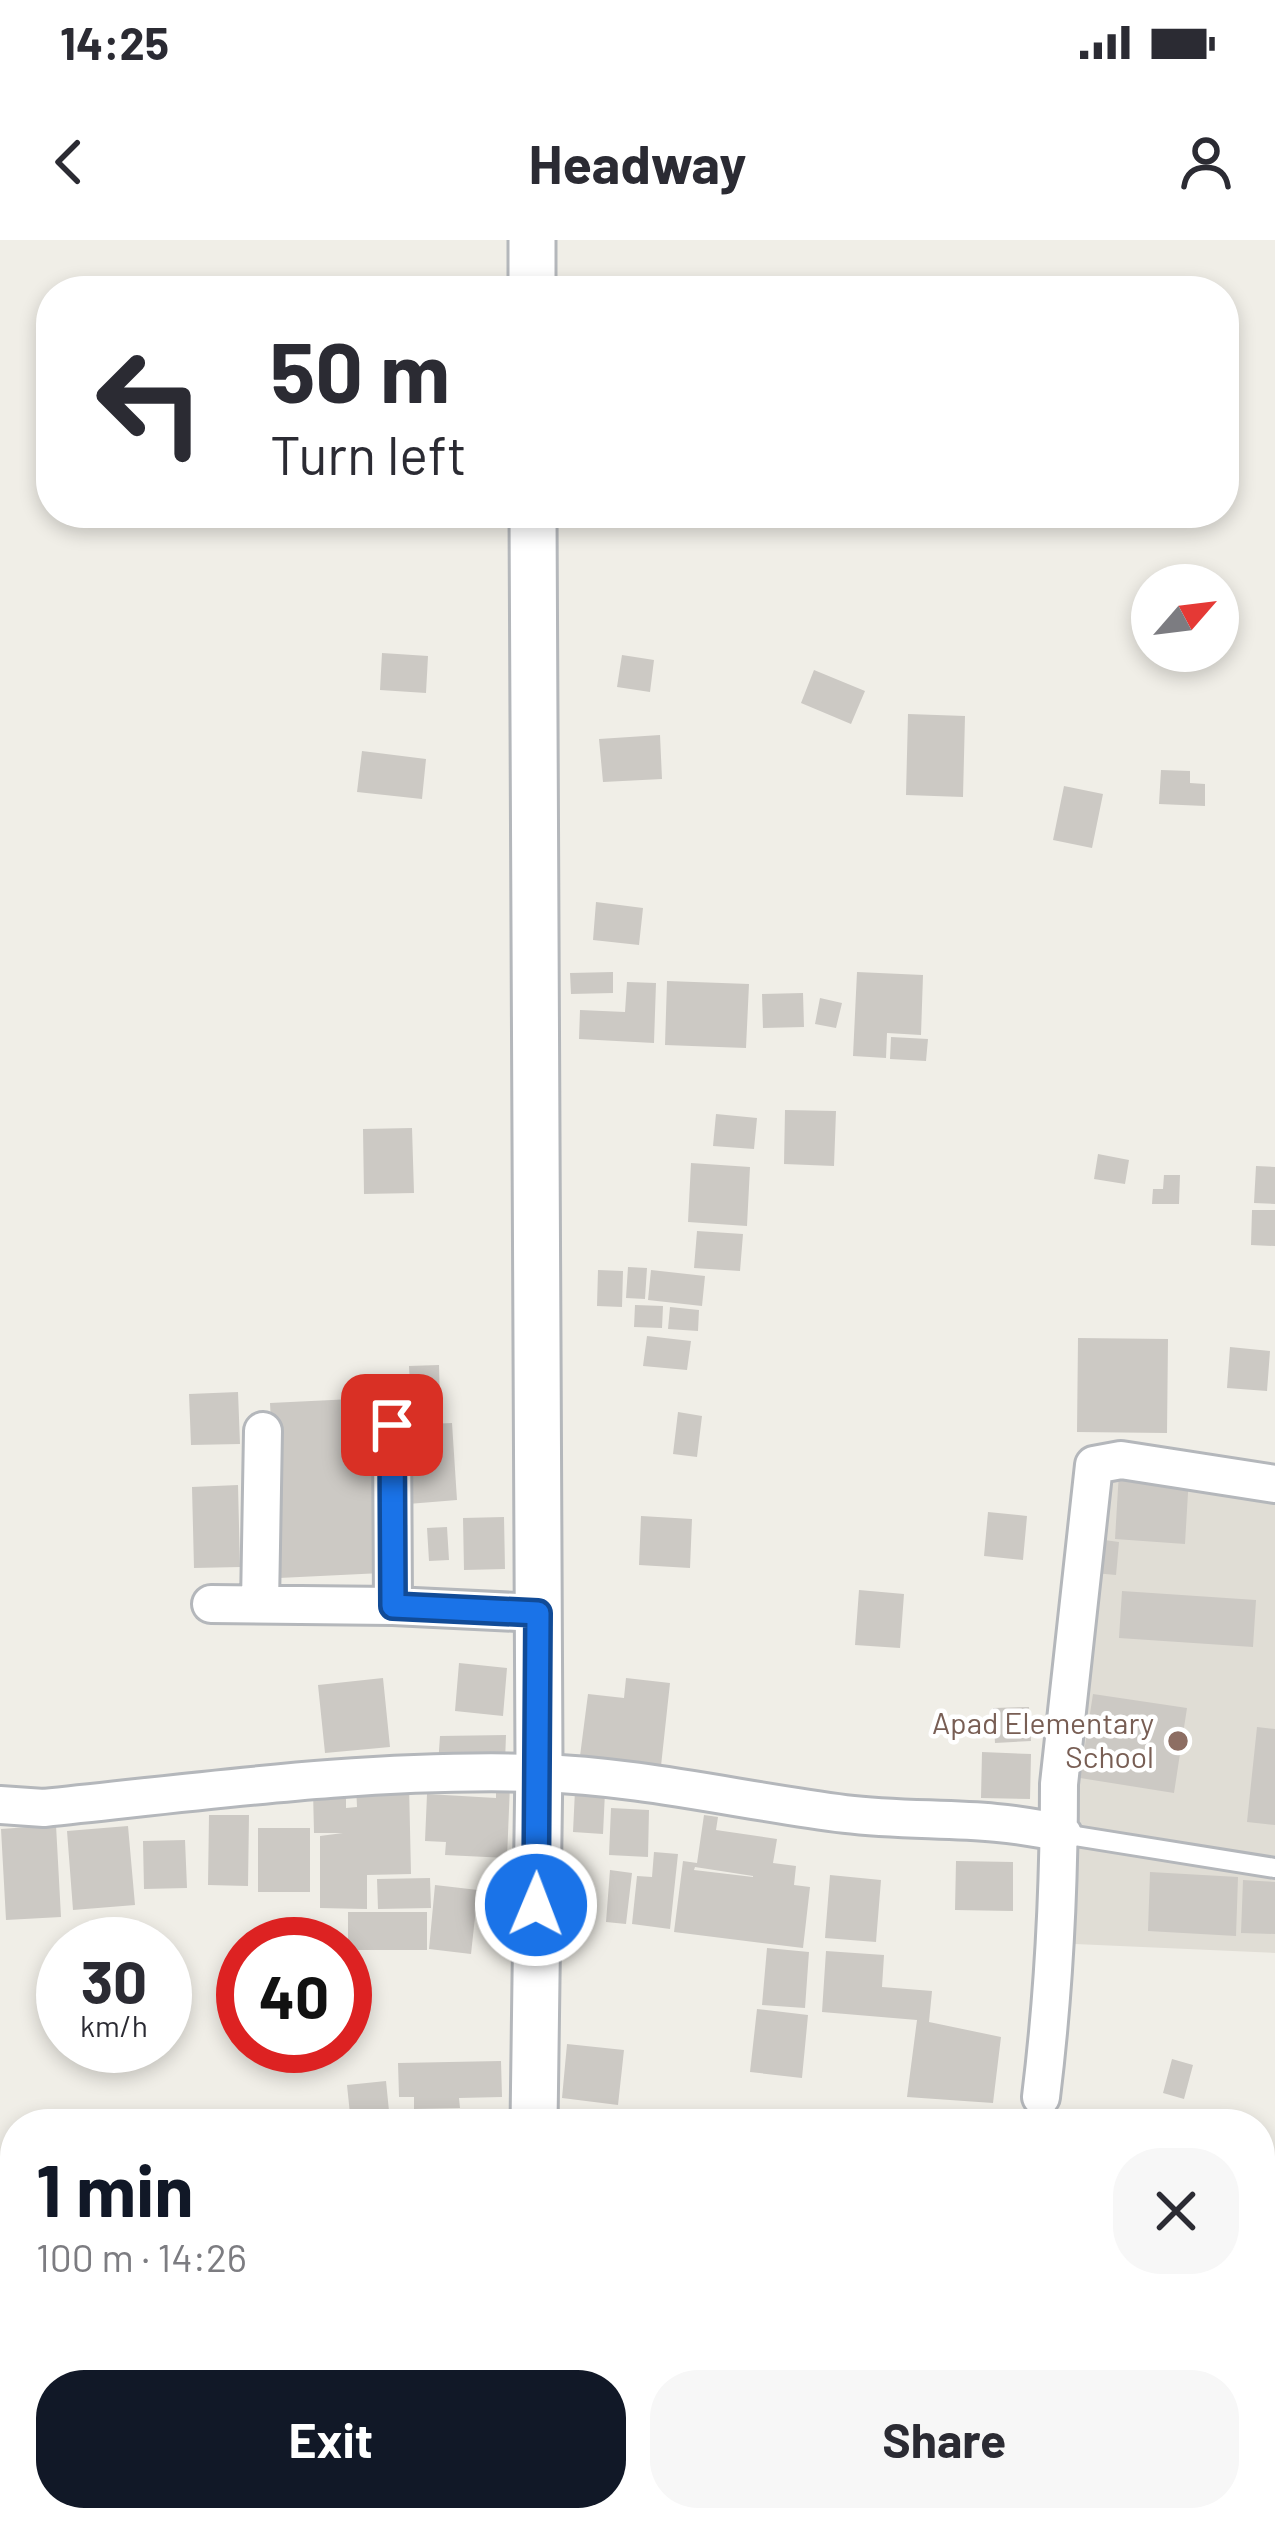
<!DOCTYPE html>
<meta charset="utf-8">
<style>
body{margin:0;font-family:Barlow,sans-serif;background:#f7f7f7;color:#2b2b33;height:100vh;display:flex;flex-direction:column;font-size:45px;white-space:nowrap}
*{box-sizing:border-box;margin:0}
p{font-size:39px;color:#7c7c81}
.icon{flex:none;width:66px;height:66px;fill:none;stroke:currentColor;stroke-width:2;stroke-linecap:round;stroke-linejoin:round}
.map{position:relative;flex:1;overflow:hidden}
.drawer{position:absolute;left:0px;top:1869px;width:1275px;height:423px;display:flex;flex-direction:column;background:#fff;border-radius:48px 48px 0 0;box-shadow:0 6px 18px #0003}
.drawer>*{flex:none}
.banner{position:absolute;left:36px;top:36px;width:1203px;height:252px;border-radius:48px;box-shadow:0 6px 18px #0003;background:#fff;color:#2b2b33;overflow:hidden}
.needle{width:78px;rotate:62deg}
.buttons{position:absolute;left:1131px;top:324px;display:grid;gap:24px}
.buttons a{display:grid;place-items:center;width:108px;height:108px;border-radius:50%;background:#fff;box-shadow:0 6px 18px #0003;font-size:60px}
.speed{position:absolute;left:36px;top:1677px;display:flex;gap:24px;font-size:60px;font-weight:700;text-align:center}
.speed>*{display:grid;place-content:center;width:156px;height:156px;border-radius:50%;background:#fff;box-shadow:0 6px 18px #0003;line-height:1}
.speed small{font-size:30px;font-weight:400}
.speed .limit{border:18px solid #d22;background:#fff;color:#111}
.pin{position:absolute;display:grid;place-items:center;width:102px;height:102px;color:#fff;margin:-51px;border-radius:24px;box-shadow:0 6px 18px #0006}
.me{position:absolute;width:132px;margin:-66px;rotate:1deg;stroke-linejoin:round;filter:drop-shadow(0 0 9px #0008)}
.turn{display:flex;align-items:center;gap:42px;height:252px;padding:0 36px;font-size:54px}
.turn .icon{width:156px;height:156px;stroke-width:2.5}
.turn b{display:block;font-size:84px;line-height:102px}
.round{display:grid;place-items:center;flex:none;width:126px;height:126px;border-radius:48px;background:#f7f7f7}
.overview{display:flex;align-items:center;justify-content:space-between;height:204px;padding:0 36px}
h1{font-size:72px;font-weight:700;line-height:90px;color:#111827}
.button{display:flex;gap:24px;margin-top:auto;padding:24px 36px}
.button a{flex:1;height:138px;border-radius:48px;background:#111827;color:#fff;font-size:48px;font-weight:700;line-height:138px;text-align:center}
.button a+a{background:#f7f7f7;color:#2b2b33}
.status{display:flex;justify-content:space-between;align-items:center;height:84px;padding:0 60px;background:#fff;direction:ltr}
.status svg{height:33px;fill:currentColor}
header{display:flex;justify-content:space-between;align-items:center;height:156px;padding:0 36px;background:#fff;font-size:54px;font-weight:700}
.map>svg:first-child{display:block}
.education{fill:#e0ddd5}
.building{fill:#ccc9c4;fill-rule:evenodd}
.lines{fill:none;stroke-linecap:round;stroke-linejoin:round}
.service-casing{stroke:#b4b7bb;stroke-width:24}
.minor-casing{stroke:#b4b7bb;stroke-width:42}
.tertiary-casing{stroke:#b4b7bb;stroke-width:51}
.service{stroke:#fff;stroke-width:18}
.minor{stroke:#fff;stroke-width:36}
.tertiary{stroke:#fff;stroke-width:45}
.route-casing{stroke:#114b97;stroke-width:30}
.route{stroke:#1a73e8;stroke-width:21}
.education-dot{fill:#8d6e63;stroke:#fff;stroke-width:4.5}
.labels{text-anchor:middle;stroke-width:9;stroke-linejoin:round;paint-order:stroke}
.education-label{font-size:30px;fill:#785e54;stroke:#fff;text-anchor:end}
</style>
<div class="status"><b>14:25</b><svg viewBox="0 0 49 12"><path d="M0 12V9h3v3zM5 12V6h3v6zM10 12V3h3v9zM15 12V0h3v12zM26 1h20v11H26zM47 4h2v5h-2z"/></svg></div>
<header><svg class="icon" aria-label="back" viewBox="0 0 24 24"><path d="M15 5l-7 7 7 7"/></svg>Headway<svg class="icon" aria-label="person" viewBox="0 0 24 24"><circle cx="12" cy="8" r="4"/><path d="M4 21q1-7 8-7t8 7"/></svg></header>
<div class="map">
<svg width="1275" height="2290" viewBox="0 0 1275 2290">
<rect width="100%" height="100%" fill="#f0eee7"/>
<!-- education -->
<path class="education" d="M1100,1231L1275,1246V1713L1075,1704L1072,1641Z"/>
<!-- building -->
<path class="building" d="M382,413L428,416L426,453L380,450Z
M622,415L654,420L650,452L617,447Z
M814,430L865,451L851,484L801,463Z
M908,474L965,476L963,557L906,555Z
M660,495L662,539L603,542L599,499Z
M362,511L426,519L422,559L357,552Z
M1161,530L1190,531V543L1205,544V566L1159,564Z
M1064,546L1103,554L1092,608L1053,600Z
M596,662L643,668L639,705L593,700Z
M613,732V753L571,754L570,733Z
M857,732L923,735L921,795L887,793L886,818L853,816Z
M667,741L749,744L746,808L665,805Z
M627,742L656,743L654,803L579,799L580,770L625,772Z
M803,753L804,787L763,788L762,754Z
M820,758L842,763L836,788L815,784Z
M891,797L928,799L926,821L890,819Z
M785,870L836,871L834,926L784,924Z
M716,874L757,878L754,909L713,906Z
M412,888L414,953L364,954L363,889Z
M1098,914L1129,920L1125,944L1094,939Z
M691,923L750,927L747,986L688,982Z
M1256,926L1275,927V964L1254,963Z
M1164,935H1180L1179,964H1152L1153,949H1163Z
M1252,970H1275V1006L1251,1005Z
M697,991L743,994L740,1031L694,1028Z
M628,1027L647,1028L645,1059L626,1058Z
M598,1030L623,1031L622,1067L597,1066Z
M651,1030L705,1036L702,1066L648,1060Z
M635,1065L663,1066L662,1088L634,1087Z
M670,1067L699,1070L698,1091L668,1089Z
M647,1096L691,1101L687,1130L643,1126Z
M1078,1098L1168,1099L1167,1193L1077,1192Z
M1230,1107L1270,1111L1267,1151L1227,1148Z
M439,1125L440,1163L411,1165L409,1126Z
M238,1152L240,1204L191,1205L189,1154Z
M373,1158L382,1333L279,1338L270,1163Z
M678,1172L702,1176L697,1217L673,1214Z
M452,1183L457,1260L408,1264L402,1185Z
M1119,1232L1189,1236L1185,1304L1115,1299Z
M238,1245L240,1327L194,1328L192,1247Z
M988,1272L1027,1276L1023,1320L984,1316Z
M641,1276L692,1279L690,1328L639,1325Z
M504,1277L505,1329L464,1330L463,1278Z
M447,1287L449,1320L429,1321L427,1288Z
M1097,1299L1119,1302L1116,1335L1094,1333Z
M859,1350L904,1354L900,1408L855,1405Z
M1122,1351L1256,1360L1253,1407L1119,1398Z
M459,1423L507,1428L503,1476L455,1471Z
M383,1438L390,1507L325,1513L318,1445Z
M626,1438L670,1443L661,1526L580,1516L588,1454L624,1458Z
M1093,1454L1187,1468L1174,1553L1080,1538Z
M1029,1467L1031,1501L995,1503L993,1468Z
M1257,1487L1275,1489V1585L1247,1582Z
M506,1495L505,1522L438,1525L440,1496Z
M982,1512L1031,1514L1030,1559L981,1558Z
M409,1544L411,1634L367,1635V1669L320,1668V1596L343,1593H314L313,1551L346,1550V1568L357,1567L356,1545Z
M496,1544L510,1545L507,1618L445,1615L446,1602L425,1601L427,1554L496,1558Z
M575,1550L605,1552L603,1594L573,1592Z
M611,1568L649,1570L648,1617L609,1615Z
M209,1575H249L248,1646L208,1645Z
M704,1575L718,1577L716,1590L777,1599L773,1623L796,1626L794,1645L810,1647L803,1708L674,1692L683,1621L697,1623ZM695,1627L753,1636V1637L694,1630Z
M56,1585L61,1677L6,1680L1,1589Z
M128,1586L135,1665L73,1670L67,1591Z
M258,1588H310V1652H258Z
M185,1600L187,1648L144,1649L143,1601Z
M654,1612L678,1614L670,1689L632,1684L637,1636L652,1637Z
M956,1621L1013,1622V1671L955,1670Z
M610,1630L632,1633L626,1684L606,1682Z
M1150,1632L1238,1637L1236,1696L1148,1691Z
M830,1635L881,1640L876,1702L825,1698Z
M430,1638L431,1668L378,1669L377,1639Z
M1243,1640L1275,1642V1694L1241,1693Z
M435,1645L478,1650L471,1714L429,1709Z
M348,1672H427V1710H348Z
M767,1708L809,1712L805,1768L762,1765Z
M826,1711L884,1715L882,1747L932,1751L929,1782L1001,1797L993,1863L907,1857L917,1780L822,1772Z
M757,1769L808,1775L802,1838L750,1832Z
M567,1804L624,1810L618,1865L562,1858Z
M1172,1819L1193,1825L1184,1859L1163,1853Z
M501,1821L502,1857L459,1858L460,1868L414,1869V1857H399L398,1823Z
M386,1841L390,1881L351,1884L347,1845Z
M1036,1874L1092,1881V1884H1035Z
M312,2277H354L353,2290H311Z
M391,2277H460L458,2290L390,2285Z"/>
<g class="lines">
<defs>
<path id="service" d="M1063,1594L1275,1628"/>
<path id="minor" d="M392,1185L393,1366L538,1373
M211,1364L393,1366
M260,1364L263,1191
M0,1565L44,1568C207,1551 372,1528 537,1533C641,1536 742,1561 845,1574C919,1583 989,1575 1063,1594
M1041,1857C1054,1752 1059,1649 1059,1544L1094,1225L1121,1220L1275,1244"/>
<path id="tertiary" d="M532,0V51
M533,273L539,1523L534,1884
M482,2290L484,2277"/>
</defs>
<!-- service casing -->
<use href="#service" class="service-casing"/>
<!-- minor casing -->
<use href="#minor" class="minor-casing"/>
<!-- tertiary casing -->
<use href="#tertiary" class="tertiary-casing"/>
<!-- service -->
<use href="#service" class="service"/>
<!-- minor -->
<use href="#minor" class="minor"/>
<!-- tertiary -->
<use href="#tertiary" class="tertiary"/>
</g>
<g class="lines">
<defs>
<path id="route" d="M392,1185L393,1366L538,1373L536,1665"/>
</defs>
<!-- route casing -->
<use href="#route" class="route-casing"/>
<!-- route -->
<use href="#route" class="route"/>
</g>
<!-- markers -->
<circle class="education-dot" cx="1178" cy="1501" r="12"/>
<g class="labels">
<!-- education labels -->
<g class="education-label">
<text x="1154" y="1494">Apad Elementary<tspan x="1154" dy="34">School</tspan></text>
</g>
</g>
</svg>
<div class="buttons">
<a><svg class="needle" viewBox="-14 -14 28 28"><path d="M0-13l5 13h-10z" fill="#e53935"/><path d="M0 13l5-13h-10z" fill="#7c7c81"/></svg></a>
</div>
<div class="speed"><div>30<small>km/h</small></div><div class="limit">40</div></div>
<div class="pin" style="left:392px;top:1185px;background:#d93025"><svg class="icon" aria-label="arrive" viewBox="0 0 24 24"><path d="M6 21V4h12l-3 4 3 4H6"/></svg></div>
<svg class="me" style="left:536px;top:1665px" viewBox="-20 -20 40 40"><circle r="17" fill="#1a73e8" stroke="#fff" stroke-width="3"/><path d="M0-11L8 9 0 5-8 9z" fill="#fff"/></svg>
<div class="banner">
<div class="turn"><svg class="icon" aria-label="left" viewBox="0 0 24 24"><path d="M17 20v-9H6M10 6l-5 5 5 5"/></svg><div><b>50 m</b>Turn left</div></div>
</div>
<section class="drawer">
<div class="overview"><div><h1>1 min</h1><p>100 m · 14:26</p></div><a class="round"><svg class="icon" aria-label="close" viewBox="0 0 24 24"><path d="M6 6l12 12M18 6L6 18"/></svg></a></div>
<div class="button"><a>Exit</a><a>Share</a></div>
</section>
</div>
